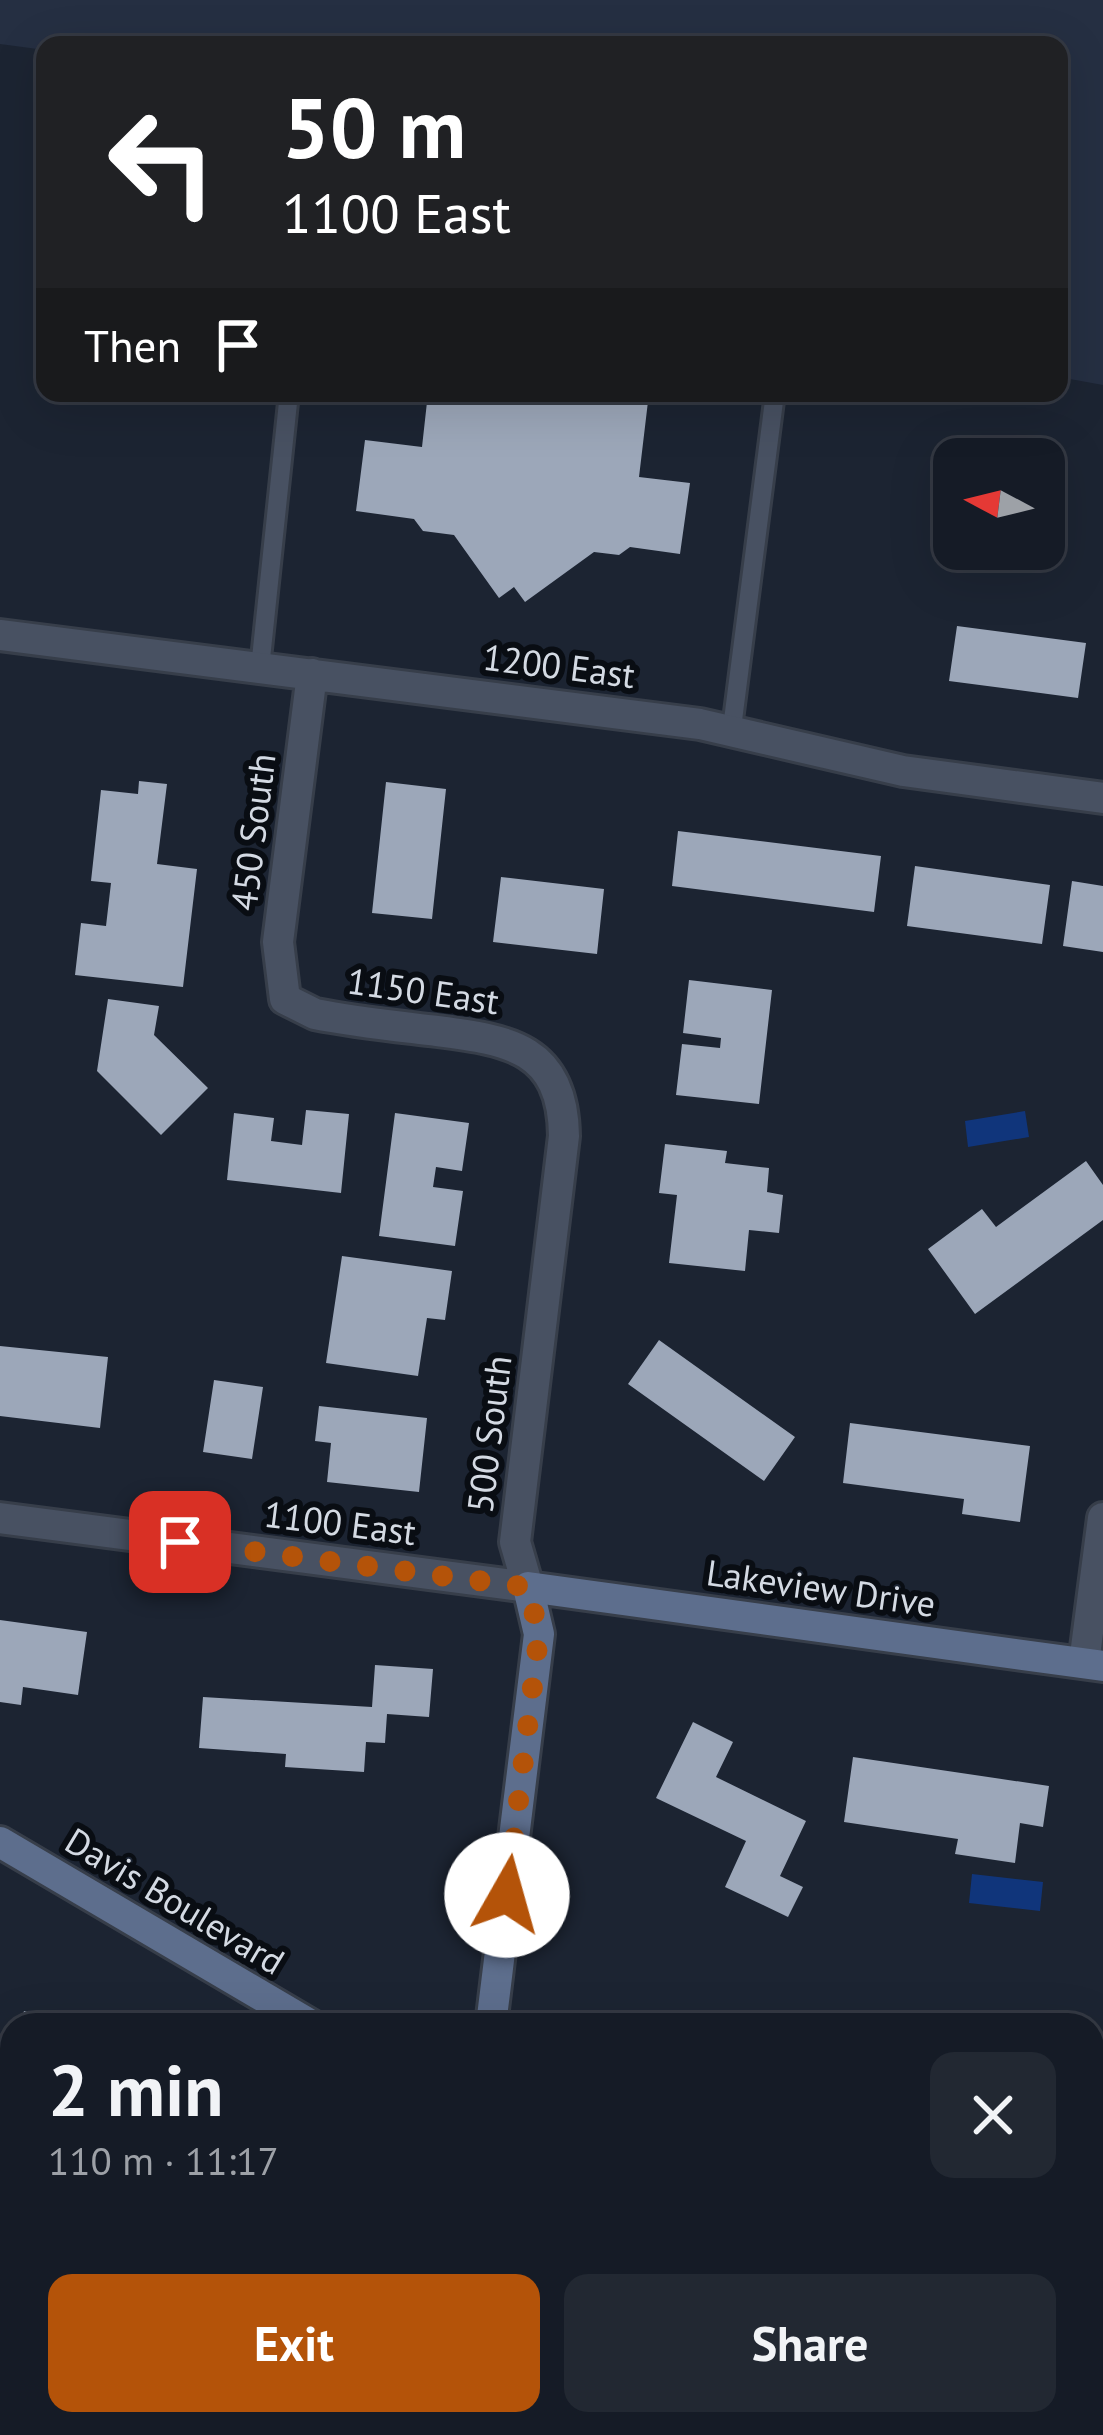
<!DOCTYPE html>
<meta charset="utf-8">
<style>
body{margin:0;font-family:"PT Sans",sans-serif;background:#222832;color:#f1f3f6;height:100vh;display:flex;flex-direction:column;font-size:45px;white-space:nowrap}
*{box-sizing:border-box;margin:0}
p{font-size:39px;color:#9da1a7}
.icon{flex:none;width:66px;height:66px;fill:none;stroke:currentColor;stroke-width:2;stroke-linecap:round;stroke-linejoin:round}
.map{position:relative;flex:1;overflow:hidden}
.panel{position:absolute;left:0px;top:2013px;width:1104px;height:423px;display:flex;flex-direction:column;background:#151b26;border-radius:36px 36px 0 0;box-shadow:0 12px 48px #0002,0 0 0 3px #343943}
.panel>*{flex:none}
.guide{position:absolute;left:36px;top:36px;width:1032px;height:366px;border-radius:24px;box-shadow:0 12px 48px #0002,0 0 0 3px #343943;background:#202124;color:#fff;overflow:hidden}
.needle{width:78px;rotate:277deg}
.fabs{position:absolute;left:933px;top:438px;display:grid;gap:24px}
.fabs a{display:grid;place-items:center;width:132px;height:132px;border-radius:24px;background:#151b26;box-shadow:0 12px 48px #0002,0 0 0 3px #343943;font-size:60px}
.pin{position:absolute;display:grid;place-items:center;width:102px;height:102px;color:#fff;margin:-51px;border-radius:24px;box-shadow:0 6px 18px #0006}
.me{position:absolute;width:132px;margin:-66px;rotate:7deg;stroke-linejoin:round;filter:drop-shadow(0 0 9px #0008)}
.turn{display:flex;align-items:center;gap:42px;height:252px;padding:0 48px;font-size:54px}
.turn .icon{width:156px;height:156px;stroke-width:2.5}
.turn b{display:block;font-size:84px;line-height:102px}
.then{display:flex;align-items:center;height:114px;padding:0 48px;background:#0003;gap:24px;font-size:45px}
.round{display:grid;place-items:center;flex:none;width:126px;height:126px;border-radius:24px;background:#222832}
.summary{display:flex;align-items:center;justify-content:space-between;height:204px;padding:0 48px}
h1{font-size:72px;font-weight:700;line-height:90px}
.action{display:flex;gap:24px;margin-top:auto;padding:24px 48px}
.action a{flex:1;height:138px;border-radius:24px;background:#b45309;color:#fff;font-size:48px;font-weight:700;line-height:138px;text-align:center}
.action a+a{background:#222832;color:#f1f3f6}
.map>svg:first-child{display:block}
.built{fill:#252f42}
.water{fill:#10357b}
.building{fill:#9ca7b9}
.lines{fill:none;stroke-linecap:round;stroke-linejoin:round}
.lane-casing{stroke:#373e4a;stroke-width:24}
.street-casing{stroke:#373e4a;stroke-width:36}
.secondary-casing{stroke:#373e4a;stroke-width:36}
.lane{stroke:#485162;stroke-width:18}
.street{stroke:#485162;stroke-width:30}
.secondary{stroke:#5d6e8d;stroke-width:30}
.route{stroke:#b45309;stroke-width:21;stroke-dasharray:0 37.8}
.labels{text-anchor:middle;stroke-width:12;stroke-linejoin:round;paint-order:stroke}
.street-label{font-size:36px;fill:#d4dae3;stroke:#090d13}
</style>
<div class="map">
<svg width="1103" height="2435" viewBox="0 0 1103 2435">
<rect width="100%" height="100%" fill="#1c2432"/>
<!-- built -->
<path class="built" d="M0,0H1103V385L1059,377V45H45V50L0,44Z"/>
<!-- water -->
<path class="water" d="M1025,1111L1029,1137L968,1147L965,1121Z
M972,1874L1043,1882L1040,1911L969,1903Z"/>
<!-- building -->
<path class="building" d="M428,393H649L639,477L690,483L680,554L630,547L619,555L594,552L525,602L514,587L499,598L454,535L423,531L414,519L356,511L365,440L422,447Z
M957,626L1086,643L1078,698L949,681Z
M139,781L167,784L157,864L197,869L183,987L75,975L81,923L106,926L111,883L91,881L101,790L138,794Z
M386,782L446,789L432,919L372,913Z
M678,831L881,856L874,912L672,886Z
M915,866L1050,885L1042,944L907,926Z
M501,877L604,889L597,954L493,942Z
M1072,881L1103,886V952L1063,946Z
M689,980L772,990L759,1104L676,1095L682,1044L720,1048L721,1038L683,1033Z
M108,999L159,1006L154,1035L208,1088L161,1135L97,1071Z
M306,1110L349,1114L341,1193L227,1180L234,1113L274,1118L271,1141L302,1145Z
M395,1113L469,1123L462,1171L436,1167L433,1187L463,1191L455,1246L379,1236Z
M665,1144L727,1151L725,1163L769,1168L767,1192L783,1195L779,1233L749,1230L745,1271L669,1263L677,1195L659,1193Z
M1086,1161L1103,1185V1220L975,1314L928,1249L982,1209L996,1227Z
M342,1256L452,1271L445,1320L427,1318L418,1376L326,1363Z
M659,1340L795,1437L764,1481L628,1384Z
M0,1346L108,1357L100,1428L0,1416Z
M214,1380L263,1387L252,1459L203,1452Z
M319,1406L427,1418L419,1492L327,1482L331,1443L315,1441Z
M850,1423L1030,1446L1020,1522L962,1514L964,1499L843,1483Z
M0,1620L87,1632L78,1695L23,1687L21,1705L0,1702Z
M375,1665L433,1669L429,1717L387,1714L385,1743L366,1742L364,1772L285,1767L286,1754L199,1748L203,1697L372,1707Z
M693,1722L733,1742L716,1777L806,1821L780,1876L803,1887L788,1917L725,1887L746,1841L656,1798Z
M853,1757L1049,1786L1043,1827L1020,1823L1015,1863L955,1854L958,1839L844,1822Z
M24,2011L70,2024L69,2025H20Z
M1092,2084L1103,2086V2157L1092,2155Z"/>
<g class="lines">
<defs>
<path id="lane" d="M260,668L289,393
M732,728L775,393"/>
<path id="street" d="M0,635L700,724L903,771L1103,798
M0,1518L528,1587L515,1542L564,1136C563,1048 509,1040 437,1031C396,1026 355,1022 315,1014L285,999L278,942L312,674
M1084,1663L1103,1518
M1092,2354L1103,2336"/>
<path id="secondary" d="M0,1842L311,2025
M491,2025L539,1634L528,1587L1103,1666
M1092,2398L1103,2403
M440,2435L442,2424"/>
</defs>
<!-- lane casing -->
<use href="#lane" class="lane-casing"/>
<!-- street casing -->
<use href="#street" class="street-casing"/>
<!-- secondary casing -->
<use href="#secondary" class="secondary-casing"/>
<!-- lane -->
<use href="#lane" class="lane"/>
<!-- street -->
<use href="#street" class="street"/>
<!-- secondary -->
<use href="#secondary" class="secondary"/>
</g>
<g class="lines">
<!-- route -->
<path class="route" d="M180,1542L528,1587L539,1634L507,1895"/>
</g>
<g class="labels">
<!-- street labels -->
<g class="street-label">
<text transform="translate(559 666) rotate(7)" y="13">1200 East</text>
<text transform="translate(253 832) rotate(-83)" y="13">450 South</text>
<text transform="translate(423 991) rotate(8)" y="13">1150 East</text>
<text transform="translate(489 1434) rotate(-83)" y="13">500 South</text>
<text transform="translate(340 1523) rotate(7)" y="13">1100 East</text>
<text transform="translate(821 1588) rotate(8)" y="13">Lakeview Drive</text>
<text transform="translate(175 1901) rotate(31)" y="13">Davis Boulevard</text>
</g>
</g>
</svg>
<div class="fabs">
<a><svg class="needle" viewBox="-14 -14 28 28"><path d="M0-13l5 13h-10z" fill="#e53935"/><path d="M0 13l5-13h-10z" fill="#9da1a7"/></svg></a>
</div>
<div class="pin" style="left:180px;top:1542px;background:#d93025"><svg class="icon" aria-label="arrive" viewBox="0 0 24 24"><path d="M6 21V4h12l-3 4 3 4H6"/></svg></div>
<svg class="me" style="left:507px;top:1895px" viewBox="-20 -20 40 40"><circle r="19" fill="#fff"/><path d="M0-13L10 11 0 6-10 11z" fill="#b45309"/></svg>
<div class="guide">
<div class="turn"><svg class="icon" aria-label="left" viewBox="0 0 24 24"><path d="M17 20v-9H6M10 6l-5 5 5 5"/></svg><div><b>50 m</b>1100 East</div></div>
<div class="then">Then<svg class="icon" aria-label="arrive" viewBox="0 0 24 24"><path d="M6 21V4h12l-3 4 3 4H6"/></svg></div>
</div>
<section class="panel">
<div class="summary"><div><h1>2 min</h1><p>110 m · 11:17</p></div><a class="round"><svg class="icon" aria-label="close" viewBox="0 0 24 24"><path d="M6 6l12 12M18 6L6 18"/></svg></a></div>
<div class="action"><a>Exit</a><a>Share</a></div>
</section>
</div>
